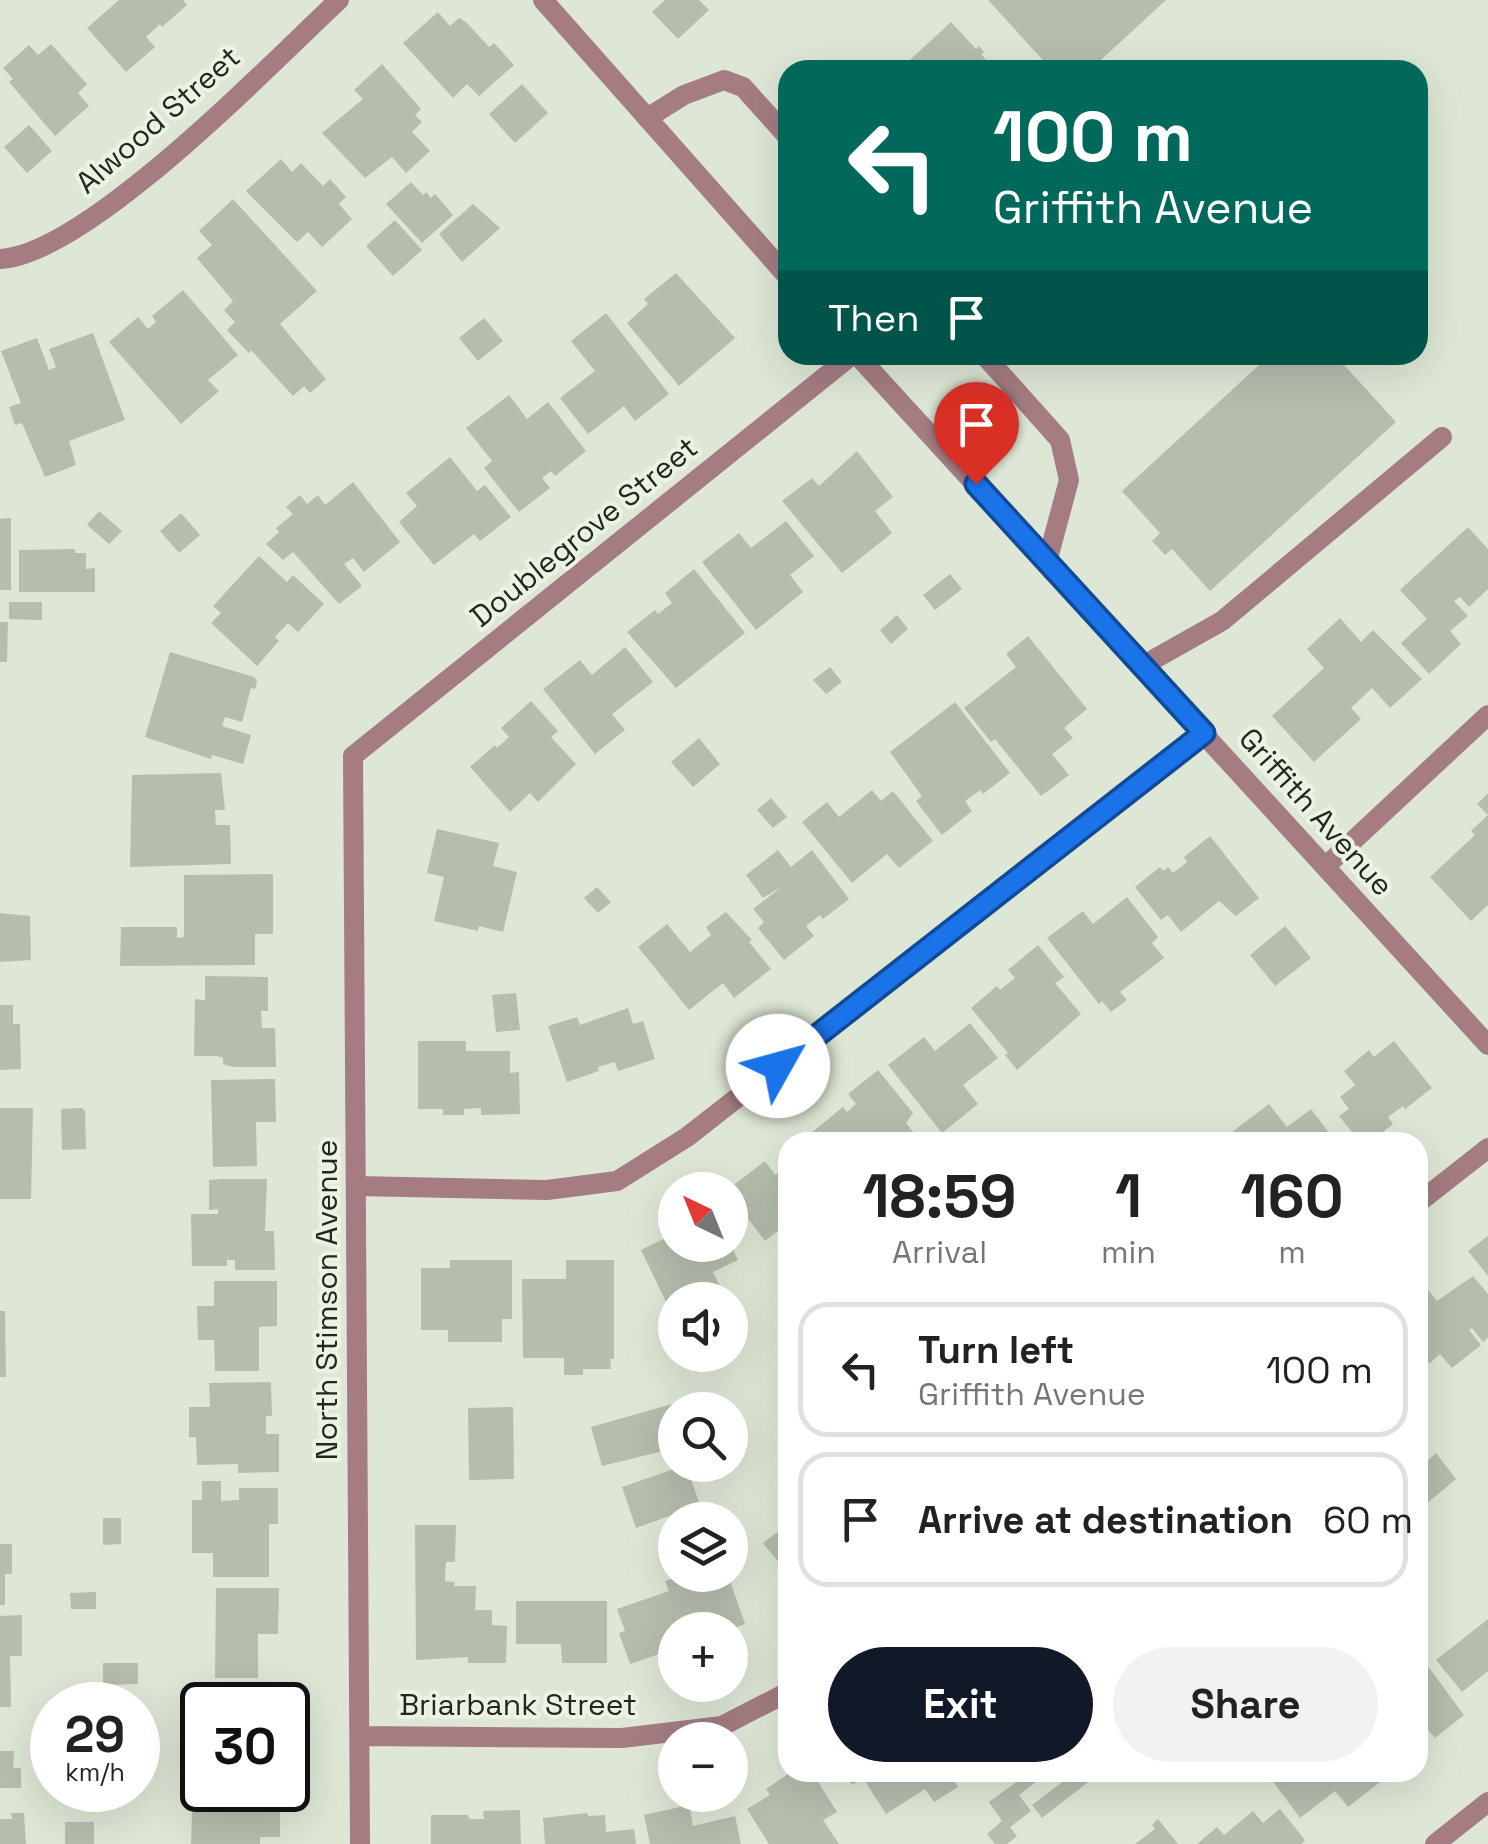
<!DOCTYPE html>
<meta charset="utf-8">
<style>
body{margin:0;font-family:"Space Grotesk",sans-serif;background:#f2f2f2;color:#222;height:100vh;display:flex;flex-direction:column;font-size:38px;white-space:nowrap}
*{box-sizing:border-box;margin:0}
p{font-size:32px;color:#767676}
.icon{flex:none;width:55px;height:55px;fill:none;stroke:currentColor;stroke-width:2;stroke-linecap:round;stroke-linejoin:round}
.map{position:relative;flex:1;overflow:hidden}
.sheet{position:absolute;left:778px;top:1132px;width:650px;height:650px;display:flex;flex-direction:column;background:#fff;border-radius:30px;box-shadow:0 10px 40px #0002}
.sheet>*{flex:none}
.top-card{position:absolute;left:778px;top:60px;width:650px;height:305px;border-radius:30px;box-shadow:0 10px 40px #0002;background:#00695c;color:#fff;overflow:hidden}
.needle{width:65px;rotate:317deg}
.fabs{position:absolute;left:658px;top:1172px;display:grid;gap:20px}
.fabs a{display:grid;place-items:center;width:90px;height:90px;border-radius:50%;background:#fff;box-shadow:0 10px 40px #0002;font-size:50px}
.speed{position:absolute;left:30px;top:1682px;display:flex;gap:20px;font-size:50px;font-weight:700;text-align:center}
.speed>*{display:grid;place-content:center;width:130px;height:130px;border-radius:50%;background:#fff;box-shadow:0 10px 40px #0002;line-height:1}
.speed small{font-size:25px;font-weight:400}
.speed .limit{border:5px solid #111;border-radius:15px;background:#fff;color:#111}
.pin{position:absolute;display:grid;place-items:center;width:85px;height:85px;color:#fff;margin:-102px -42px;border-radius:50% 50% 50% 0;rotate:-45deg;box-shadow:0 0 10px #0007}
.pin .icon{rotate:45deg}
.me{position:absolute;width:110px;margin:-55px;rotate:52deg;stroke-linejoin:round;filter:drop-shadow(0 0 8px #0008)}
.turn{display:flex;align-items:center;gap:35px;height:210px;padding:0 50px;font-size:45px}
.turn .icon{width:130px;height:130px;stroke-width:2.5}
.turn b{display:block;font-size:70px;line-height:85px}
.then{display:flex;align-items:center;height:95px;padding:0 50px;background:#0003;gap:20px;font-size:38px}
.eta{display:flex;justify-content:space-evenly;align-items:center;height:170px;text-align:center}
.eta b{font-size:60px;font-weight:700;line-height:70px}
.primary-button{display:flex;gap:20px;margin-top:auto;padding:20px 50px}
.primary-button a{flex:1;height:115px;border-radius:60px;background:#111827;color:#fff;font-size:40px;font-weight:700;line-height:115px;text-align:center}
.primary-button a+a{background:#f2f2f2;color:#222}
ul{padding:0;list-style:none}
li{display:flex;align-items:center;gap:30px;height:135px;margin:0 20px 15px;padding:0 30px;border:5px solid #e0e0e0;border-radius:30px}
li div{flex:1}
li b{display:block;font-size:38px}
li em{font-style:normal}
.map>svg:first-child{display:block}
.building{fill:#b5bdad}
.lines{fill:none;stroke-linecap:round;stroke-linejoin:round}
.service{stroke:#a47c82;stroke-width:20}
.minor{stroke:#a47c82;stroke-width:20}
.route-casing{stroke:#114b97;stroke-width:25}
.route{stroke:#1a73e8;stroke-width:18}
.labels{text-anchor:middle;stroke-width:8;stroke-linejoin:round;paint-order:stroke}
.street-label{font-size:30px;fill:#242721;stroke:#ebf4e3}
</style>
<div class="map">
<svg width="1488" height="1844" viewBox="0 0 1488 1844">
<rect width="100%" height="100%" fill="#dee7d6"/>
<!-- building -->
<path class="building" d="M119,0H183L187,5L162,27L160,24L146,37L155,47L126,72L87,28Z
M665,0H699L709,10L678,39L652,12Z
M988,0H1166L1090,70H1052Z
M438,12L450,26L459,18L466,22L489,47L494,43L514,65L479,96L467,84L453,98L403,43Z
M951,22L976,49L979,46L984,52L981,54L995,70H899Z
M51,44L87,84L78,93L89,106L55,136L9,82L13,79L3,68L29,45L38,55Z
M382,64L421,109L415,115L422,122L412,132L430,151L406,173L392,157L365,178L322,133L363,99L354,90Z
M522,84L548,113L515,143L489,114Z
M29,125L52,151L27,173L4,147Z
M281,159L292,172L301,163L323,186L330,179L346,197L339,204L352,219L322,247L308,232L297,242L246,191Z
M411,182L423,195L426,192L431,198L435,194L453,215L422,243L386,204Z
M233,199L317,291L280,324L326,379L310,393L304,386L293,396L251,350L249,353L227,330L235,322L224,310L233,301L197,258L212,245L199,231Z
M473,204L500,228L462,262L439,234Z
M395,220L422,250L393,276L366,246Z
M676,273L735,338L679,386L627,323L648,304L644,299Z
M183,290L238,355L208,380L219,391L181,424L109,342L138,317L148,329L156,322L152,316Z
M606,313L669,394L635,421L624,406L588,434L560,398L595,371L571,341Z
M484,318L503,341L478,361L459,338Z
M93,333L125,420L69,441L76,465L45,477L22,423L15,425L9,407L21,403L1,351L37,338L49,370L56,367L49,349Z
M1270,355H1335L1396,422L1210,591L1172,549L1165,555L1152,541L1160,533L1122,491Z
M509,395L527,419L548,402L586,451L555,476L551,471L542,478L550,488L519,512L484,468L492,461L466,428Z
M857,451L893,497L875,511L892,533L842,573L782,501L812,478L819,486Z
M450,457L477,491L485,485L511,517L480,541L474,534L434,565L399,522L417,506L406,493Z
M353,482L400,542L364,572L353,558L344,564L362,586L339,604L293,552L283,560L266,544L279,532L276,528L293,514L286,507L300,495L307,504L318,495L325,505Z
M99,511L122,531L109,544L87,525Z
M181,513L200,535L179,553L160,531Z
M11,518V590H0V519Z
M786,521L814,556L790,575L803,592L756,630L702,562L739,533L751,548Z
M1468,527L1488,549V589L1469,607L1460,597L1454,601L1468,616L1450,631L1461,644L1429,674L1401,643L1427,619L1400,590Z
M75,549V553H86V569L95,568V592H19V550Z
M259,556L287,582L293,575L324,604L298,632L288,623L275,637L279,641L257,666L211,623L221,613L213,606Z
M694,569L745,633L676,688L627,632L655,610L658,614L672,603L665,593Z
M950,574L962,589L935,610L923,595Z
M9,602H42V620L9,619Z
M897,615L908,629L891,644L880,630Z
M1340,618L1361,642L1373,630L1422,679L1390,708L1372,688L1351,708L1361,719L1314,762L1272,716L1324,668L1307,649Z
M0,622H8L7,662H0Z
M1028,636L1087,709L1064,728L1073,738L1052,754L1069,775L1041,796L995,739L991,742L964,708L1016,667L1006,654Z
M625,647L653,682L612,714L625,730L595,754L543,689L580,660L592,675Z
M170,652L254,677L257,681L255,689L251,688L242,722L225,717L222,726L251,735L243,764L212,755L211,759L145,737Z
M830,667L842,682L826,694L813,680Z
M531,701L558,731L551,737L576,764L538,802L530,793L510,812L470,767L495,745L497,748L509,737L501,728Z
M955,702L1010,773L983,794L980,790L965,801L972,811L942,835L916,801L922,796L890,752Z
M699,738L720,764L693,787L671,762Z
M221,773L225,810H215L216,825H230L231,864L130,867L132,775Z
M872,790L881,801L893,791L933,841L899,868L887,854L852,883L802,822L827,802L839,817Z
M1488,793V905L1471,921L1430,877L1475,835L1471,831L1488,815L1477,804Z
M771,798L787,817L773,828L757,810Z
M437,829L499,843L493,866L517,872L503,932L479,926L478,931L434,921L444,877L427,873Z
M1210,836L1259,898L1236,916L1219,901L1181,932L1168,915L1161,920L1135,887L1160,867L1163,871L1168,867L1173,873L1187,862L1184,857Z
M778,850L791,867L812,850L849,899L823,919L820,915L806,926L814,936L784,960L758,928L764,922L753,909L783,886L763,898L746,875Z
M273,874V934H255V965L120,966L121,927H177V938L184,937V875Z
M597,887L611,902L598,913L584,898Z
M1127,897L1158,937L1152,943L1164,958L1120,992L1127,1000L1111,1012L1102,1001L1099,1004L1047,938L1083,911L1093,924Z
M726,912L752,940L749,942L771,969L734,998L723,983L689,1010L638,947L667,924L690,952L711,935L706,927Z
M0,913L30,916L31,960L0,962Z
M1285,926L1311,958L1275,986L1250,955Z
M1038,945L1064,977L1055,983L1081,1014L1017,1070L1005,1055L1008,1053L971,1008L997,986L1000,990L1015,978L1008,970Z
M205,976L268,977V1011H261L262,1028H275L276,1067H233L223,1064V1058L217,1056H194L195,999L205,1000Z
M516,993L520,1030L496,1032L492,995Z
M0,1005H13V1024H20L21,1069L0,1070Z
M628,1008L633,1024L643,1021L655,1059L618,1071L615,1062L598,1067L599,1071L567,1082L548,1026L577,1017L580,1025Z
M970,1023L998,1058L963,1085L978,1104L942,1133L888,1065L924,1037L935,1051Z
M418,1041H466V1051H510V1073L519,1072L520,1114L481,1115V1108L464,1109V1115H443V1109H418Z
M1394,1041L1432,1088L1405,1109L1403,1106L1388,1117L1393,1124L1370,1142H1360L1339,1116L1349,1109L1340,1097L1355,1085L1344,1071L1369,1050L1374,1057Z
M878,1070L913,1113L906,1123L921,1142H819L811,1133L843,1107L847,1112L856,1104L848,1094Z
M275,1079L276,1122H256L257,1166L213,1167L211,1080Z
M1269,1104L1287,1127L1311,1109L1336,1142H1219Z
M0,1108H33L31,1199H0Z
M82,1108L85,1111L86,1149L62,1150L61,1109Z
M765,1161L775,1175L788,1166V1230L784,1226L765,1241L730,1195V1188Z
M222,1179H267L265,1231H274L275,1270H235V1260H227V1266H192L191,1214H218V1209L209,1210V1180Z
M730,1226L738,1242L731,1245L738,1260L713,1272L727,1300H694L691,1295L668,1306L641,1250L672,1235L675,1245H730Z
M1488,1236V1276L1468,1251Z
M450,1260H512V1319H502V1342H448V1330H421V1268H450Z
M566,1260H614V1359H610L611,1369H583V1375H564V1358H523L522,1279H566Z
M1473,1276L1488,1294V1337L1483,1342L1472,1328L1469,1330L1481,1345L1452,1368L1440,1354L1429,1364L1418,1350V1291L1425,1286L1437,1301Z
M214,1281H277V1326L259,1327V1371H215L214,1340H198L197,1306H214Z
M0,1311H5L6,1377H0Z
M271,1382L272,1416H266V1434H279V1472L238,1473V1464L197,1465L196,1437H189V1407H210L209,1383Z
M679,1402L681,1410H675V1448L602,1466L591,1427Z
M513,1407L514,1479L469,1480L468,1408Z
M1436,1453L1456,1479L1420,1509L1418,1505V1469Z
M686,1465L700,1505L636,1528L622,1487Z
M202,1481H221V1501L239,1500V1488H278V1524H269V1577H213V1553H192V1500H202Z
M103,1518H121V1544L103,1545Z
M788,1524V1574L763,1543Z
M415,1525H456L455,1562H446L445,1581L455,1582L454,1586H476L475,1610H492V1625L507,1626L506,1663H468V1657L416,1660Z
M0,1544H12V1574H5V1605H0Z
M683,1575H728L745,1624L728,1630H675V1656L670,1658L668,1651L630,1664L619,1633L625,1631L617,1609L669,1591L665,1581Z
M216,1588H279L278,1634H258V1678H215Z
M96,1592V1609H71L70,1593Z
M516,1601H607V1663H562L561,1644H516Z
M22,1615V1656H10L11,1707H0V1616Z
M1488,1619V1671L1462,1692L1436,1660Z
M1418,1653L1464,1715L1435,1738L1428,1730L1418,1738Z
M103,1663H138V1684L103,1685Z
M225,1690H280V1705H225Z
M0,1751H14L13,1768H21V1788H0Z
M791,1772H812L837,1812L823,1820L839,1844H769L747,1809L770,1795L766,1789Z
M844,1772H949L958,1787L934,1802L925,1789L886,1814L863,1778L852,1785Z
M1030,1772H1049L1019,1795L1031,1811L1010,1827L1017,1836L1007,1844H995L987,1834L1002,1821L989,1802Z
M1076,1772H1101L1042,1818L1032,1805L1065,1780L1067,1782Z
M1266,1772H1379L1384,1779L1348,1807L1335,1791L1300,1818Z
M218,1792L280,1794V1837H260V1844H191L192,1812H217Z
M689,1805L693,1826L735,1816L741,1844H650L644,1815Z
M1280,1809L1305,1840L1301,1844H1197L1217,1827L1224,1835L1253,1811L1263,1823Z
M520,1810L521,1844H431V1815H468L469,1819H484L483,1811Z
M11,1813H24L26,1844H0V1819H12Z
M587,1813L588,1816L605,1815L606,1832L634,1829L636,1844H545L543,1818Z
M1158,1819L1178,1844H1135L1155,1829L1152,1825Z
M65,1822H94V1844H65Z"/>
<g class="lines">
<!-- service -->
<path class="service" d="M647,118L684,95L724,80L743,87L788,137
M984,355L1060,440L1069,480L1047,562
M1142,666L1222,621L1442,437"/>
<!-- minor -->
<path class="minor" d="M543,0L788,277
M0,259C87,255 271,63 339,0
M857,355L1488,1045
M1326,866L1488,715
M357,1186L547,1190L617,1181L687,1137L1204,733
M1418,1203L1488,1148
M360,1736L622,1738L722,1726L788,1692
M360,1844L353,756L852,355
M1435,1844L1488,1802"/>
</g>
<g class="lines">
<defs>
<path id="route" d="M778,1066L1204,733L976,484"/>
</defs>
<!-- route casing -->
<use href="#route" class="route-casing"/>
<!-- route -->
<use href="#route" class="route"/>
</g>
<g class="labels">
<!-- street labels -->
<g class="street-label">
<text transform="translate(158 120) rotate(-41)" y="10">Alwood Street</text>
<text transform="translate(584 532) rotate(-39)" y="10">Doublegrove Street</text>
<text transform="translate(1316 812) rotate(48)" y="10">Griffith Avenue</text>
<text transform="translate(327 1300) rotate(-90)" y="10">North Stimson Avenue</text>
<text x="518" y="1715">Briarbank Street</text>
</g>
</g>
</svg>
<div class="fabs">
<a><svg class="needle" viewBox="-14 -14 28 28"><path d="M0-13l5 13h-10z" fill="#e53935"/><path d="M0 13l5-13h-10z" fill="#767676"/></svg></a>
<a><svg class="icon" aria-label="sound" viewBox="0 0 24 24"><path d="M4 9h4l5-4v14l-5-4H4zM17 9q2 3 0 6"/></svg></a>
<a><svg class="icon" aria-label="search" viewBox="0 0 24 24"><circle cx="10" cy="10" r="6"/><path d="M15 15l6 6"/></svg></a>
<a><svg class="icon" aria-label="layers" viewBox="0 0 24 24"><path d="M12 4l9 5-9 5-9-5zM3 14l9 5 9-5"/></svg></a>
<a>+</a>
<a>−</a>
</div>
<div class="speed"><div>29<small>km/h</small></div><div class="limit">30</div></div>
<div class="pin" style="left:976px;top:484px;background:#d93025"><svg class="icon" aria-label="arrive" viewBox="0 0 24 24"><path d="M6 21V4h12l-3 4 3 4H6"/></svg></div>
<svg class="me" style="left:778px;top:1066px" viewBox="-20 -20 40 40"><circle r="19" fill="#fff"/><path d="M0-13L10 11 0 6-10 11z" fill="#1a73e8"/></svg>
<div class="top-card">
<div class="turn"><svg class="icon" aria-label="left" viewBox="0 0 24 24"><path d="M17 20v-9H6M10 6l-5 5 5 5"/></svg><div><b>100 m</b>Griffith Avenue</div></div>
<div class="then">Then<svg class="icon" aria-label="arrive" viewBox="0 0 24 24"><path d="M6 21V4h12l-3 4 3 4H6"/></svg></div>
</div>
<section class="sheet">
<div class="eta">
<div><b>18:59</b><p>Arrival</p></div>
<div><b>1</b><p>min</p></div>
<div><b>160</b><p>m</p></div>
</div>
<ul>
<li><svg class="icon" aria-label="left" viewBox="0 0 24 24"><path d="M17 20v-9H6M10 6l-5 5 5 5"/></svg><div><b>Turn left</b><p>Griffith Avenue</p></div><em>100 m</em></li>
<li><svg class="icon" aria-label="arrive" viewBox="0 0 24 24"><path d="M6 21V4h12l-3 4 3 4H6"/></svg><div><b>Arrive at destination</b></div><em>60 m</em></li>
</ul>
<div class="primary-button"><a>Exit</a><a>Share</a></div>
</section>
</div>
